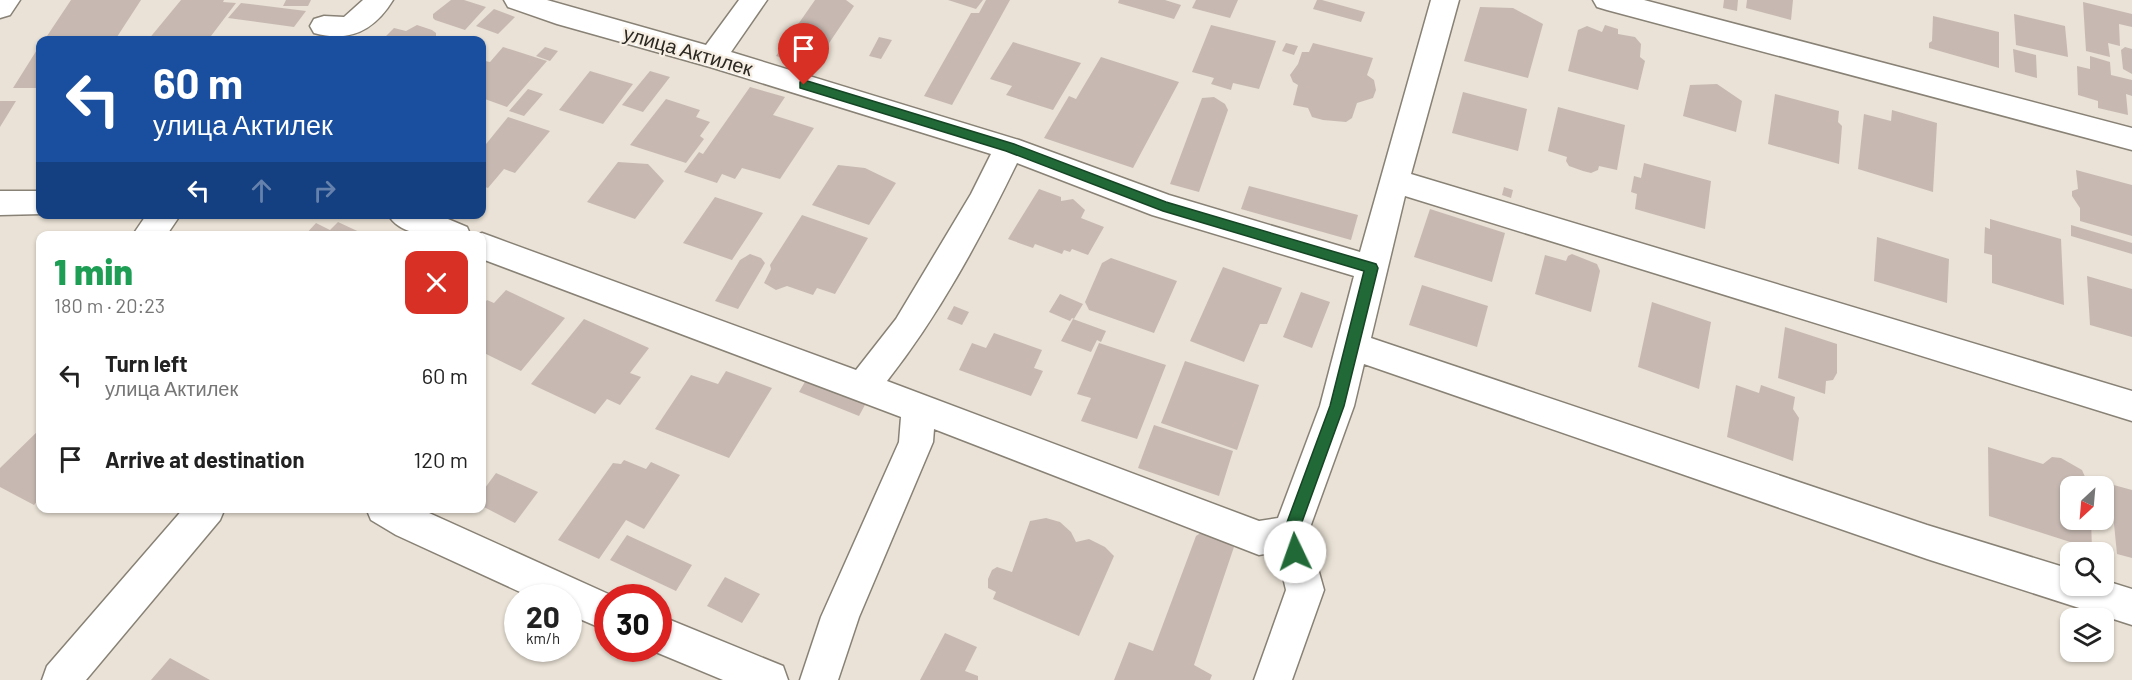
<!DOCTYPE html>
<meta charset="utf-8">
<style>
body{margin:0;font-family:Barlow,sans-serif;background:#f2f2f2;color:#222;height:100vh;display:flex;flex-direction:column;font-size:22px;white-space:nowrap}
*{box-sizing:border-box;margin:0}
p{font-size:20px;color:#767676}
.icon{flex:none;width:33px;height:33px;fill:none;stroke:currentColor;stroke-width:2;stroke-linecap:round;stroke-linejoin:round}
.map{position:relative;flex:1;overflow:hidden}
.side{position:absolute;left:36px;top:231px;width:450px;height:282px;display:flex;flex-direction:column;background:#fff;border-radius:12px;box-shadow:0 2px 4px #0004}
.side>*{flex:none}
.guide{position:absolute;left:36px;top:36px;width:450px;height:183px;border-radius:12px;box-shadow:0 2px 4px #0004;background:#1a4fa0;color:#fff;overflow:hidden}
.needle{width:39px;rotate:206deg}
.tools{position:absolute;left:2060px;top:476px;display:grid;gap:12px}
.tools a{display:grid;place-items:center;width:54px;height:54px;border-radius:12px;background:#fff;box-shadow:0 2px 4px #0004;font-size:30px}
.speed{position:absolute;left:504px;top:584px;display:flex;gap:12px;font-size:30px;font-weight:700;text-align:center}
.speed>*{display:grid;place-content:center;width:78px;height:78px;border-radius:50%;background:#fff;box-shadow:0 2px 4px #0004;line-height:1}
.speed small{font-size:15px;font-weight:400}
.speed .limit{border:9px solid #d22;background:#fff;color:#111}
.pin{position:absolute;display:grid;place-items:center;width:51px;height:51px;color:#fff;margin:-62px -26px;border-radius:50% 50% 50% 0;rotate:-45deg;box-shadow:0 0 6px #0007}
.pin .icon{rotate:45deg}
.me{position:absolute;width:66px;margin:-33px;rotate:357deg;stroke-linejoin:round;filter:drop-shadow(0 0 4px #0008)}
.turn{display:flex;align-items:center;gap:21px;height:126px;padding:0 18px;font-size:27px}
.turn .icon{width:78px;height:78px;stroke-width:2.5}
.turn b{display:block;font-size:42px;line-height:51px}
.lanes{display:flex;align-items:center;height:57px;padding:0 18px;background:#0003;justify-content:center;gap:30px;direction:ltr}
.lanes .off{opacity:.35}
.round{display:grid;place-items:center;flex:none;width:63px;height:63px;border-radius:12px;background:#f2f2f2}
.overview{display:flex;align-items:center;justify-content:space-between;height:102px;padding:0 18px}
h1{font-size:36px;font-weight:800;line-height:45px;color:#1e9e55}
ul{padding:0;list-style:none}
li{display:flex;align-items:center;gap:18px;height:84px;padding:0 18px}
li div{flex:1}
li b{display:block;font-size:22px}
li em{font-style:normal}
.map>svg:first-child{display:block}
.building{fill:#c7b9b2}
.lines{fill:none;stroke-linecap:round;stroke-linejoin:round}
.minor-casing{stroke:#888175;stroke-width:3}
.minor{fill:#fff;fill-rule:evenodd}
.route{fill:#216a37;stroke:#154524;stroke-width:1.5}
.labels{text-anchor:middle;stroke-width:4.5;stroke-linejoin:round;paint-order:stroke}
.street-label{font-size:20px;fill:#2b2823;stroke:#f7efe3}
</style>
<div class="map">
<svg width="2132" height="680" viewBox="0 0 2132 680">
<rect width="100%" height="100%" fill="#eae2d6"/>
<!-- building -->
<path class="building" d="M71,0H141L115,40L45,39Z
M181,0H224L223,2L236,3L208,40H148Z
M286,0H311L308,6H283Z
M451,0H464L486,7L465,30L435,20L433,18V14Z
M815,0H846L854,6L813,67L776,56Z
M948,0H983L976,9Z
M986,0H1010L952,105L924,96L971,13H979Z
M1119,0H1165L1181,5L1174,19L1118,3Z
M1196,0H1238L1230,18L1192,8Z
M1317,0H1322L1365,12L1361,22L1313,9Z
M1724,0H1738L1737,11L1723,8Z
M1747,0H1793L1791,20L1746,8Z
M2083,2L2132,14V27L2119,24L2120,46L2108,43L2110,57L2086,51Z
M241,3L306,11L294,27L228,18Z
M1480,7L1513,8L1543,24L1528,78L1464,61Z
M494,9L515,17L498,34L476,26Z
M2014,14L2065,26L2068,57L2016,45Z
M1933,16L1999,32V68L1929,48V43L1932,41Z
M417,25L432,30L436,33V38L442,40H382L394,28L406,31Z
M1211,25L1276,41L1259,89L1233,83L1231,90L1211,84L1214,78L1192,72Z
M1605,25L1618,29V34L1635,37L1641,44L1640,57L1645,61L1638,90L1568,71L1578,30L1587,26L1602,32Z
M879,37L892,40L881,59L869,56Z
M1013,42L1081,63L1053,110L1006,95L1012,86L990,79Z
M1286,43L1298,46L1294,55L1282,51Z
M1313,43L1373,58L1367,75L1374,80L1376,90L1373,98L1357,103L1352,118L1346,122L1323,120L1312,117L1308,108L1293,105L1298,85L1293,82L1290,75L1298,64L1302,52H1309Z
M40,45V88H13Z
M503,47L547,61L507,107L482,98V65L485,61L490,62Z
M545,47L558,51L550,61L536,56Z
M2125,47L2132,49V74L2123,69L2121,50Z
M2013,49L2036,55L2037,78L2015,72Z
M2090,56L2110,62L2111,75L2132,80V96L2126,94L2128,115L2098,108V101L2078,95L2077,66L2090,69Z
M1101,57L1179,82L1133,168L1044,138L1069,96L1076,99Z
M590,71L633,84L603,124L559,110Z
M650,71L670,77L643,112L622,105Z
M1717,84L1742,101L1736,132L1683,116L1690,85Z
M750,87L785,97L773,115L814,128L780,179L742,168L735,179L722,174L717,183L684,172L699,152L703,154Z
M528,89L543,94L524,116L509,111Z
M1463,92L1527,109L1518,151L1452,133Z
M1775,94L1839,111L1838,122L1842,126L1839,164L1768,144Z
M1214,97L1225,104L1228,110L1199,192L1170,184L1202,98Z
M666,99L700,110L696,117L710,122L700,136L704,139L686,163L630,145Z
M0,101H16L0,127Z
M1558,107L1625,125L1617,170L1599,166L1598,170L1591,173L1583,171L1569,166L1566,161L1567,157L1548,151Z
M1892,110L1937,123L1933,192L1858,169L1864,114L1891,121Z
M508,117L550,131L515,173L504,169L488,188L482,186V149Z
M618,162L648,164L664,181L635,219L587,202Z
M1644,163L1711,181L1705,229L1635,209L1637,194L1631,192L1634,176L1641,178Z
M838,165L865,168L896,183L869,225L812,205Z
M2076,170L2132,185V236L2080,221V208L2072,196V191L2078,189Z
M1249,186L1358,215L1351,240L1241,209Z
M1504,187L1513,190L1511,198L1502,195Z
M1039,189L1061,197V201L1073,199L1085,210L1081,218L1104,227L1088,255L1072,249L1070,252L1064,250L1062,254L1035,244L1033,248L1008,239Z
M715,197L763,213L732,260L683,243Z
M1430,209L1505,233L1492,282L1414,257Z
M802,215L868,238L835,294L817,288L813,295L787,286L776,290L764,283L771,269L770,265Z
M1990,219L2061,239L2064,305L1992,283V255L1984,253L1985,227L1990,229Z
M338,222L368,236H304L316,223L330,230Z
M2071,225L2132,243V254L2071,236Z
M1877,237L1949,259L1947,303L1874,281Z
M750,254L761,258L765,263L738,309L715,301L740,260Z
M1572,254L1597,264L1600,271L1591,312L1535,294L1545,255L1566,261L1568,256Z
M1111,258L1177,281L1154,333L1089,310L1085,302L1102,263Z
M1223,267L1282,288L1267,324H1260L1244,362L1190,341Z
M2087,276L2132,289V337L2090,325Z
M1422,285L1488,306L1477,347L1409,325Z
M506,290L565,318L521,371L482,352V306L487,300L494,303Z
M1301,292L1330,302L1312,348L1283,337Z
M1060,294L1083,304L1074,319L1072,318L1070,321L1049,312Z
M1652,302L1711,322L1699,389L1638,367Z
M954,306L969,312L962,325L947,319Z
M584,319L649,348L630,373L641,377L620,405L607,399L595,414L531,384Z
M1073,319L1106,331L1101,342L1097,340L1091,352L1061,341Z
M1785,327L1837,344V373L1833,380L1826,381L1825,394L1778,378Z
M994,333L1042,350L1034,368L1043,371L1031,396L959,370L972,343L986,348Z
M1099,343L1166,365L1137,439L1081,421L1091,398L1077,394Z
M1185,361L1259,385L1237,450L1161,423Z
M726,371L772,388L729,458L655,429L691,375L718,384Z
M806,380L866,403L859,416L799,392Z
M1736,385L1759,393L1761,385L1795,397L1793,409L1799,418L1793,461L1727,437Z
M1154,425L1233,451L1219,496L1138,468Z
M40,429V498L34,505L0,487V468Z
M1988,447L2043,464L2052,457L2061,458L2082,470L2086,479L2085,486H2070V519H2091L2092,549L1989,516Z
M624,460L646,469L651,462L680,475L644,529L626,520L599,559L558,540L613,463L621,464Z
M496,473L538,492L515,523L482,506V492Z
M2110,484L2132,490V558L2117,554Z
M1046,518L1060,522L1071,532L1076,542L1089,539L1105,547L1114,556L1079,636L993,599L996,592L988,588V579L992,570L997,567L1012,572L1030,521Z
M1202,532L1216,536L1234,547L1194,665L1212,675L1210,680H1114L1129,642L1153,651L1196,536Z
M627,535L692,565L676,591L610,560Z
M725,577L760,594L742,623L707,606Z
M945,633L977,647L965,671L978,676V680H920Z
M170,658L210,680H151Z"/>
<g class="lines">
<defs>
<path id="minor" d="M0,0H20L10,15L0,18Z
M363,0H393C374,31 349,43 314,33L310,26L314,19L324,16L344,17Z
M504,0H547L706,45L739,0H767L731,52L1019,140L1169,195L1360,252L1431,0H1459L1411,174L2132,391V421L1405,196L1371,338L1927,525L2070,569V585H2103V580L2132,589V625L1927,559L1364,364L1354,406L1308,533L1324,590L1292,680H1254L1286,590L1277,552L1259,555L934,429L933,442L859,617L838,680H800L821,617L899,442L901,417L482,259V236H475L482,233L493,237L856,370L896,319L971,194L991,154L710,67L557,24L508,7ZM1017,163L1152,215L1354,276L1320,406L1278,518L1259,521L887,381C939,315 980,239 1017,163Z
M1593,0H1644L2132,128V150L1607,10L1597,7Z
M0,191H40L42,214L0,215Z
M147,214H181L166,236H132Z
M388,214H436L467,227L471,236C446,236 401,240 388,214Z
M184,508H225L220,520L86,680H42L47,666Z
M366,508H418L615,597H608V631L568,614V597H531L396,535L371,520Z
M658,615L783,666L788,680H723L646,648H658Z"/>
</defs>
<!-- minor casing -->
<use href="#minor" class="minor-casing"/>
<!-- minor -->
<use href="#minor" class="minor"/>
</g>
<!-- route -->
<path class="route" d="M804,80L1014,144L1166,202L1376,264L1378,268L1344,406L1298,533L1303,552L1301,557L1295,559L1290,557L1283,533L1330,406L1364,271L1163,211L1006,151L800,88V82Z"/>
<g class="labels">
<!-- street labels -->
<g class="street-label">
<text transform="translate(688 51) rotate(16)" y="7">улица Актилек</text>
</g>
</g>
</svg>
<div class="tools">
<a><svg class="needle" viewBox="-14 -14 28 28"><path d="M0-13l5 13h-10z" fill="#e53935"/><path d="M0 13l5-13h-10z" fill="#767676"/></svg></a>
<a><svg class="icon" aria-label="search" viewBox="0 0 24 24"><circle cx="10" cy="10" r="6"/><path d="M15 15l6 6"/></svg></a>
<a><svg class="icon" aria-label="layers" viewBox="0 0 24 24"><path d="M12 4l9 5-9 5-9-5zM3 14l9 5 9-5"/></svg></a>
</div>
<div class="speed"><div>20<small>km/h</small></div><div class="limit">30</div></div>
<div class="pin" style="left:804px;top:85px;background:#d93025"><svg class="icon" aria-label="arrive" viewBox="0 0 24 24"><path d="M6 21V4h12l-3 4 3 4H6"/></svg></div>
<svg class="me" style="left:1295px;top:552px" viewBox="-20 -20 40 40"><circle r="19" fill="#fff"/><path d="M0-13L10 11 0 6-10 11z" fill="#216a37"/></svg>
<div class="guide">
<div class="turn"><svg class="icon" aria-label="left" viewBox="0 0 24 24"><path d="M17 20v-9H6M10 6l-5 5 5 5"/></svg><div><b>60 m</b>улица Актилек</div></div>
<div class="lanes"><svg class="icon" aria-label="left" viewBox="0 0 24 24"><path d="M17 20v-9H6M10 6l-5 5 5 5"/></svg><svg class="icon off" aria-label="ahead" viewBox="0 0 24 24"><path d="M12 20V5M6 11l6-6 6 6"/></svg><svg class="icon off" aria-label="right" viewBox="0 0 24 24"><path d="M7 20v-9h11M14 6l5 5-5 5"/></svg></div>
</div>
<section class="side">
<div class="overview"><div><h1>1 min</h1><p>180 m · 20:23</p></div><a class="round" style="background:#d93025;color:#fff"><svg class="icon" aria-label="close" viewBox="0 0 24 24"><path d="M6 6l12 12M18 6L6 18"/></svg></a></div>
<ul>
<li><svg class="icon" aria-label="left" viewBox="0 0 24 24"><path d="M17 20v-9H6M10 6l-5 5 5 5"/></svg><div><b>Turn left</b><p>улица Актилек</p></div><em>60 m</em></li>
<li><svg class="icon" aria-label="arrive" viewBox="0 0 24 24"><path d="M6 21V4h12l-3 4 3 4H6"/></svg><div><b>Arrive at destination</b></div><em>120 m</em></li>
</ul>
</section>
</div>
